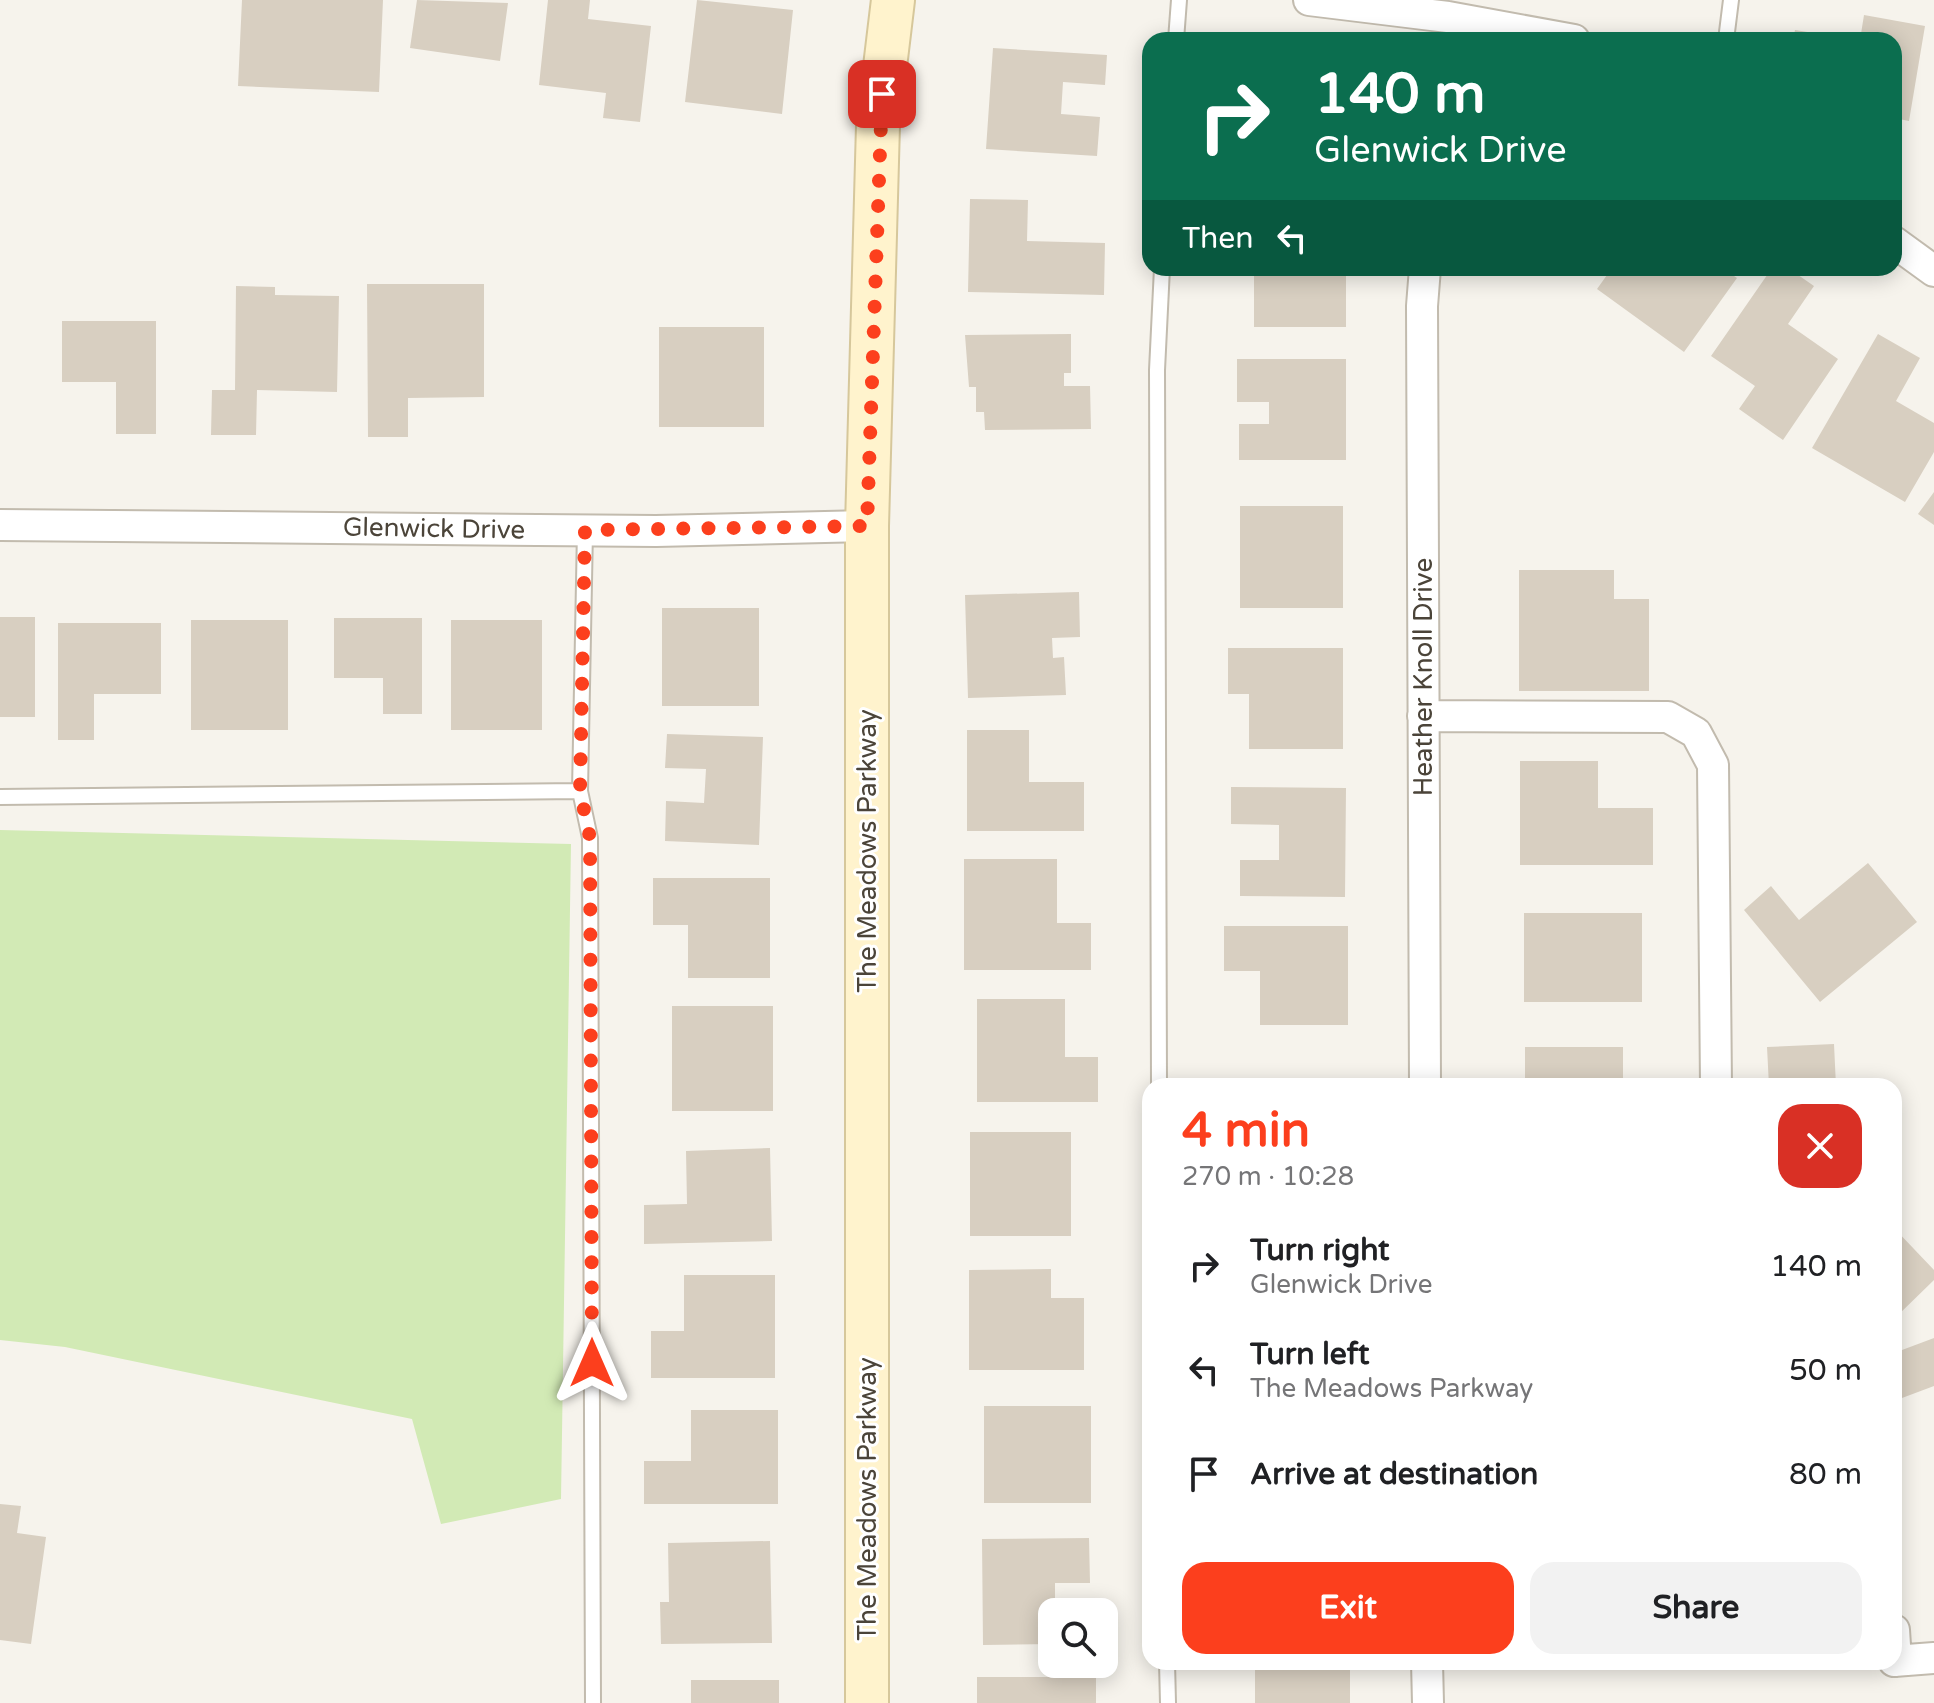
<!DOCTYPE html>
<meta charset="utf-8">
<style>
body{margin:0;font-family:"Varela Round",sans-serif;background:#f2f2f2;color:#202124;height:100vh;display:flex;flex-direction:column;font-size:30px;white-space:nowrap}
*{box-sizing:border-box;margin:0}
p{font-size:26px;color:#757577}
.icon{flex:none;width:44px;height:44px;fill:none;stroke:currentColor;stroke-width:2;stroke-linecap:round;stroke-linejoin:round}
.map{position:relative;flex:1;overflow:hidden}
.details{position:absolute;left:1142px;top:1078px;width:760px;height:592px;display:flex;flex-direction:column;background:#fff;border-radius:24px;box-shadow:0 4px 20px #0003}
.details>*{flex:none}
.hud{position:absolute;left:1142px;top:32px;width:760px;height:244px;border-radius:24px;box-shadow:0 4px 20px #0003;background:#0b6e4f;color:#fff;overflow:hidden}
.controls{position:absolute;left:1038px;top:1598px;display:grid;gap:16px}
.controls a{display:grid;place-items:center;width:80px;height:80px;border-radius:16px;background:#fff;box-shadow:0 4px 20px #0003;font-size:40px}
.pin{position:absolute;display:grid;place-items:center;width:68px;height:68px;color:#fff;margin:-34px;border-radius:16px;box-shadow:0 4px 12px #0006}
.me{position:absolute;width:88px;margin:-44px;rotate:0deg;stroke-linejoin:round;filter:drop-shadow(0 0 6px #0008)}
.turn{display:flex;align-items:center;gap:28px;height:168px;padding:0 40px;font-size:36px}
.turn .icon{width:104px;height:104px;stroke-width:2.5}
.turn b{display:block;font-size:56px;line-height:68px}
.then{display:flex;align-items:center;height:76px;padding:0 40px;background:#0003;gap:16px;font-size:30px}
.round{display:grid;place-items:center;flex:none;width:84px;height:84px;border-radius:24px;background:#f2f2f2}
.overview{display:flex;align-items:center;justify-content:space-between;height:136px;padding:0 40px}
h1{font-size:48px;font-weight:800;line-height:60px;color:#fc3f1d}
.action{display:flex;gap:16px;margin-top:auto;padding:16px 40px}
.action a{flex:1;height:92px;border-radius:24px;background:#fc3f1d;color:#fff;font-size:32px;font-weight:800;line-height:92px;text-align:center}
.action a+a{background:#f2f2f2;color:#202124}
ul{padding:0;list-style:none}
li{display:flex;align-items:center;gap:24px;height:104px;padding:0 40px}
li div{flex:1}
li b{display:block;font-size:30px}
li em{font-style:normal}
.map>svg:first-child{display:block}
.green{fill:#d2eab5}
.building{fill:#d8cfc1}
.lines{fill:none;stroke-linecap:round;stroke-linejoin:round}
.lane-casing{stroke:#c2bbae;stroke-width:18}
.street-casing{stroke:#c2bbae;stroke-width:34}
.secondary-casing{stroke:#d6c79b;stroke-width:46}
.lane{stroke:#fff;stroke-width:14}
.street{stroke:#fff;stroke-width:30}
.secondary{stroke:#fff3cd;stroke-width:42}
.route{stroke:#fc3f1d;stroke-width:14;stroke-dasharray:0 25.2}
.labels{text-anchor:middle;stroke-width:6;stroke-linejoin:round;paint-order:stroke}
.street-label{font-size:26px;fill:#4b4439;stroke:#fff}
</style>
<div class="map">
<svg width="1934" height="1703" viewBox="0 0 1934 1703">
<rect width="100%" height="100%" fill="#f6f3ec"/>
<!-- green -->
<path class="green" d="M0,830L571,844L561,1499L441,1524L412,1419L65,1347L0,1340Z"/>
<!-- building -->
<path class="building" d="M242,0H383L379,92L238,86Z
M417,0L508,3L500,61L410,48Z
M548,0H590L588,19L651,26L640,122L603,118L606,93L539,85Z
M697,0L793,10L782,114L685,102Z
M1864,15L1925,26L1909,121L1894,118V40H1860Z
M1795,30L1845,38L1844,40H1793Z
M993,48L1107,55L1105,85L1063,82L1061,114L1100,117L1097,156L986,149Z
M970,199L1028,200L1027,241L1105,243L1104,295L968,292Z
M1254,268H1346V327H1254Z
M1612,268H1722L1737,278L1684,352L1597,289Z
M1772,268H1788L1814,286L1788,324L1838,359L1783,440L1739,409L1755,386L1711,356Z
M367,284H484V397L408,398V437H368Z
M236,286L275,287V295L339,296L337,392L257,390L256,435H211L212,390H235Z
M62,321H156V434H116V382H62Z
M659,327H764V427H659Z
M1071,334V373H1064V386H1090L1091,429L985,430L984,412H976V387H969L965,335Z
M1878,334L1920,358L1896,401L1934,423V452L1905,502L1812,448Z
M1237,359H1346V460H1239V424H1269V402H1237Z
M1934,492V525L1918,514Z
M1240,506H1343V608H1240Z
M1519,570H1614V599H1649V691H1519Z
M1079,592L1080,637L1052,638L1053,658L1064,657L1066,695L968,698L965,595Z
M662,608H759V706H662Z
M0,617H35V717H0Z
M334,618H422V714H383V678H334Z
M191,620H288V730H191Z
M451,620H542V730H451Z
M58,623H161V694H94V740H58Z
M1228,648H1343V749H1249V694H1228Z
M967,730H1029V782H1084V831H967Z
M667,734L763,737L759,845L665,841L666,801L704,803L706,769L665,768Z
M1520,761H1598V808H1653V865H1520Z
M1231,787L1346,788L1345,897L1240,896V860H1279V825L1231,824Z
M964,859H1057V923H1091V970H964Z
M1868,863L1917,922L1820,1002L1744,910L1771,886L1799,920Z
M653,878H770V978H688V925H653Z
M1524,913H1642V1002H1524Z
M1224,926H1348V1025H1260V971H1224Z
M977,999H1065V1057H1098V1102H977Z
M672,1006H773V1111H672Z
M1834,1044L1836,1086H1769L1767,1047Z
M1525,1047H1623V1086H1525Z
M1208,1079H1343V1086H1208Z
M970,1132H1071V1236H970Z
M770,1148L772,1241L644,1244V1205L687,1204L686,1151Z
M1894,1228L1934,1270V1280L1894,1319Z
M1051,1269V1298H1084V1370H969V1270Z
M684,1275H775V1378H651V1331H684Z
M1934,1338V1386L1902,1398L1894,1376V1353Z
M984,1406H1091V1503H984Z
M691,1410H778V1504H644V1461H691Z
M0,1504L21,1506L17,1533L46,1537L31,1644L0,1640Z
M1089,1538L1090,1583H1055V1606H1086V1612H1052V1644L983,1645L982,1539Z
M770,1541L772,1643L661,1644L660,1602H669L668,1543Z
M1255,1668H1350V1703H1255Z
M977,1677H1096V1703H977Z
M691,1680H779V1703H691Z"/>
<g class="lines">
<defs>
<path id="lane" d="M1176,40L1179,0
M1726,40L1731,0
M580,791L590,838L593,1703
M0,797L580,791L585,530
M1159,1086L1157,370L1162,268
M1167,1662L1168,1703"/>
<path id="street" d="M1309,0L1448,17L1574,40
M1894,242L1934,271
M0,525L656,531L867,526
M1423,716L1668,717L1696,733L1713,765L1716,1086
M1425,1086L1422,306L1425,268
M1894,1630L1896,1661
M1894,1661L1934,1658
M1427,1662L1428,1703"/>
<path id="secondary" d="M867,1703V526L878,125L893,0"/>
</defs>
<!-- lane casing -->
<use href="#lane" class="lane-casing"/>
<!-- street casing -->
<use href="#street" class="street-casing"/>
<!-- secondary casing -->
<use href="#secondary" class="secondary-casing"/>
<!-- lane -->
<use href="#lane" class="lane"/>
<!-- street -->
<use href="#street" class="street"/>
<!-- secondary -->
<use href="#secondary" class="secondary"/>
</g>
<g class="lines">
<!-- route -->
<path class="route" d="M592,1363L590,838L580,791L585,530L867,526L882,94"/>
</g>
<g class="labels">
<!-- street labels -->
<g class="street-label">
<text transform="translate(434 528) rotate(1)" y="9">Glenwick Drive</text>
<text transform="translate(1423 677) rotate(-90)" y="9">Heather Knoll Drive</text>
<text transform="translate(867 851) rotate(-90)" y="9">The Meadows Parkway</text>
<text transform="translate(867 1499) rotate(-90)" y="9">The Meadows Parkway</text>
</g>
</g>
</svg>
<div class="controls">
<a><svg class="icon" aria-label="search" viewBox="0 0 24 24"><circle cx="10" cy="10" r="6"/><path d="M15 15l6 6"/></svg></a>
</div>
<div class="pin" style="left:882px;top:94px;background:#d93025"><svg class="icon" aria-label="arrive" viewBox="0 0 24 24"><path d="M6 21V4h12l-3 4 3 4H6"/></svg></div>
<svg class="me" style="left:592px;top:1363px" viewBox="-20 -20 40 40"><path d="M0-17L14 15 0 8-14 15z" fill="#fc3f1d" stroke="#fff" stroke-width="4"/></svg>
<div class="hud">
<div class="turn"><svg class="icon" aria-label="right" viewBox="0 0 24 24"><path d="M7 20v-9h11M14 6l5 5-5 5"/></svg><div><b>140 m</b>Glenwick Drive</div></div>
<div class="then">Then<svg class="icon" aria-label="left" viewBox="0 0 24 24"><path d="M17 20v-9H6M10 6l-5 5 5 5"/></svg></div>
</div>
<section class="details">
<div class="overview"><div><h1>4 min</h1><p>270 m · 10:28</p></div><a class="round" style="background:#d93025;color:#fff"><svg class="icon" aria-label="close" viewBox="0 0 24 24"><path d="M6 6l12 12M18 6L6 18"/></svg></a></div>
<ul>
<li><svg class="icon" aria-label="right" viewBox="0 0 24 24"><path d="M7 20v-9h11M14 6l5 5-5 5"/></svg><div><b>Turn right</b><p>Glenwick Drive</p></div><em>140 m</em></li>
<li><svg class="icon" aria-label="left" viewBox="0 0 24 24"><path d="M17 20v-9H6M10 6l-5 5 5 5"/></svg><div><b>Turn left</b><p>The Meadows Parkway</p></div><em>50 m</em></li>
<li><svg class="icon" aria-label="arrive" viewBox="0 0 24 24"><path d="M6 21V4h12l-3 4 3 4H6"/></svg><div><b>Arrive at destination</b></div><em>80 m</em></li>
</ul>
<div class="action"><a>Exit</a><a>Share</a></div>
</section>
</div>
